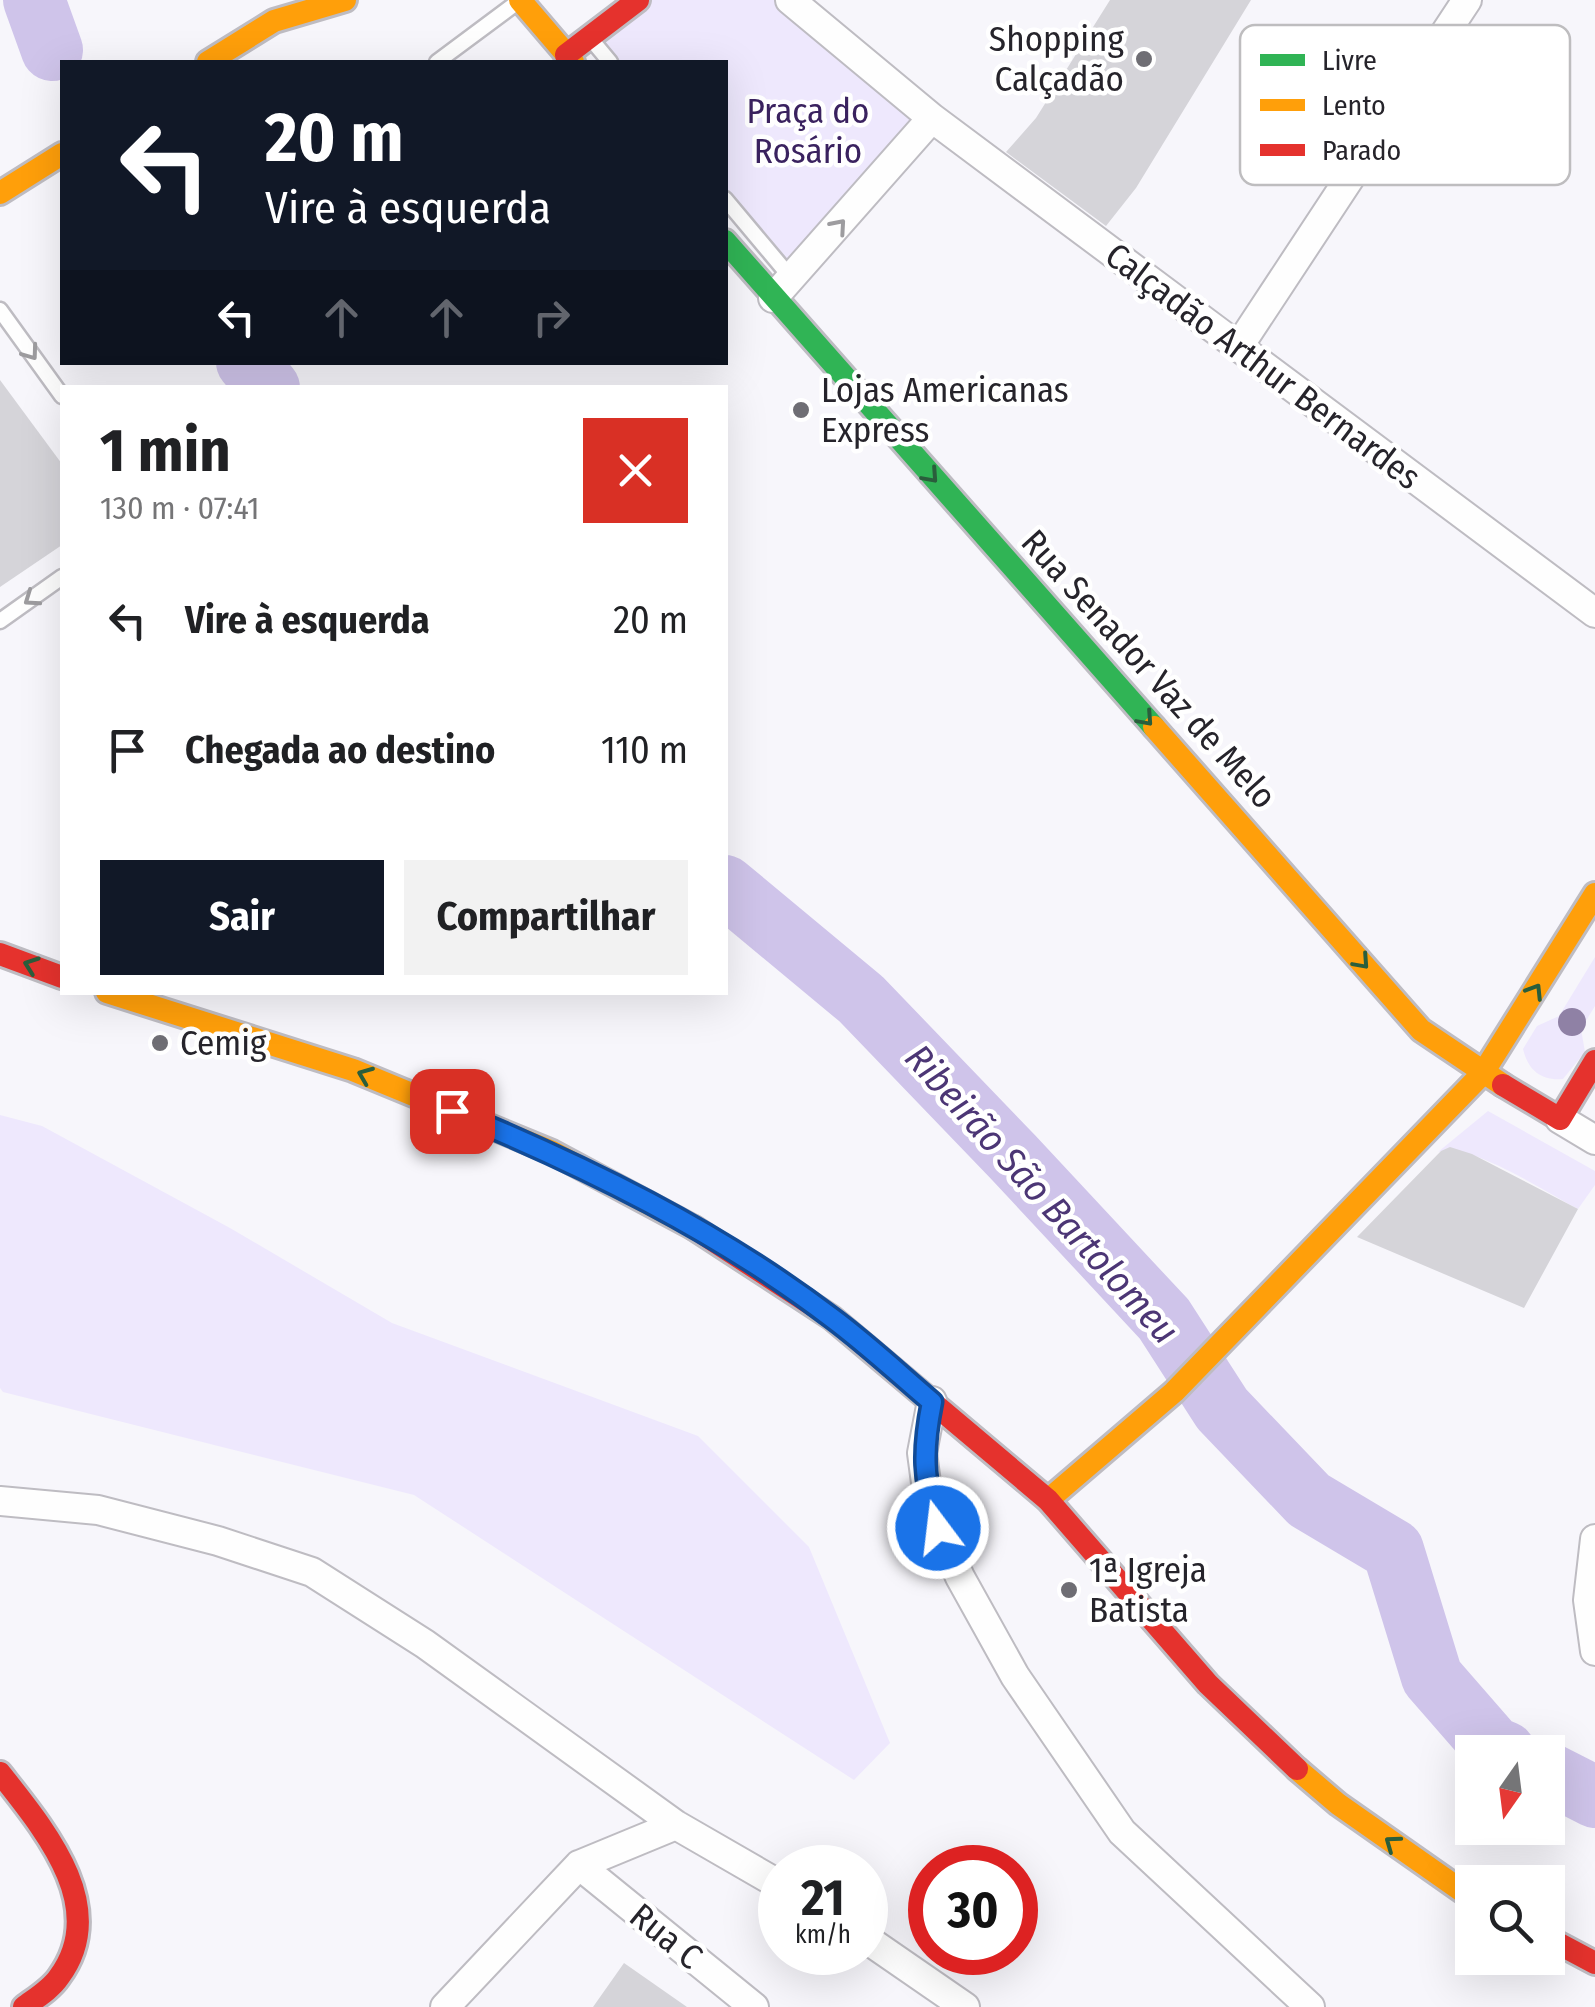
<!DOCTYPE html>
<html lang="pt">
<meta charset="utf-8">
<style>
body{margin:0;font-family:"Fira Sans Condensed",sans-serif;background:#f2f2f2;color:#202124;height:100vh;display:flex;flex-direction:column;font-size:38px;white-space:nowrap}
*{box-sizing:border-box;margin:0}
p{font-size:32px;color:#757577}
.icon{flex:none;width:55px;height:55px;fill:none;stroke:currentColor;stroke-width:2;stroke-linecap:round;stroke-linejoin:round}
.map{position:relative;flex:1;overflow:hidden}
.sheet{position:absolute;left:60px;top:385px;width:668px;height:610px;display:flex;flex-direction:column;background:#fff;border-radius:0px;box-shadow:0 10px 40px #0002}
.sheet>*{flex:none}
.guide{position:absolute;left:60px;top:60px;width:668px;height:305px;border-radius:0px;box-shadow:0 10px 40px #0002;background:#111827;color:#fff;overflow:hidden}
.needle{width:65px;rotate:194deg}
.controls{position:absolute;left:1455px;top:1735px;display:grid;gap:20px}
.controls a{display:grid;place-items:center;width:110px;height:110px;border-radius:0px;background:#fff;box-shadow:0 10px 40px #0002;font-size:50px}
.speed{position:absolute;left:758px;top:1845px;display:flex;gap:20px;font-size:50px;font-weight:700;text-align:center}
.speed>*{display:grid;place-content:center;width:130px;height:130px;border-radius:50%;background:#fff;box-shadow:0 10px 40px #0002;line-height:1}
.speed small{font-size:25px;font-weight:400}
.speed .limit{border:15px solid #d22;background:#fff;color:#111}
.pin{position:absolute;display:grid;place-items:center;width:85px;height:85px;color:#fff;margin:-42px;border-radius:20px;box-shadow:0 5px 15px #0006}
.me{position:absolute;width:110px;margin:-55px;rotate:345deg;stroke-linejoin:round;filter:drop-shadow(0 0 8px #0008)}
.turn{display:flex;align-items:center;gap:35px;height:210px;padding:0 40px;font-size:45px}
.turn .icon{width:130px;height:130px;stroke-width:2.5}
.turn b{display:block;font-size:70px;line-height:85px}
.lanes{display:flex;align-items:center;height:95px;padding:0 40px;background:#0003;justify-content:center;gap:50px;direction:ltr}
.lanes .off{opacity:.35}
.round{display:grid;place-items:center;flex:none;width:105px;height:105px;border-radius:0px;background:#f2f2f2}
.headline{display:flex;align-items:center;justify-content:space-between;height:170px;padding:0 40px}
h1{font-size:60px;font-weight:700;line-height:75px}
.action{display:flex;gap:20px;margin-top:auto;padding:20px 40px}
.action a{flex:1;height:115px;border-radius:0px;background:#111827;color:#fff;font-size:40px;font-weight:700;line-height:115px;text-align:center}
.action a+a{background:#f2f2f2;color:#202124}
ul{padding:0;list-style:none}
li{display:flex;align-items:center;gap:30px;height:130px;padding:0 40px}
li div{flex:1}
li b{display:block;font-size:38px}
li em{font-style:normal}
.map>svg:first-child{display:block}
.green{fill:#eee8fd}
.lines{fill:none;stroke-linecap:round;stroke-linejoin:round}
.river{stroke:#cfc4ea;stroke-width:62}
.building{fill:#d5d4d9}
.lane-casing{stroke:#bebcc2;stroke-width:19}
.street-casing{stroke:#bebcc2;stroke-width:32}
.fast-casing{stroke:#bebcc2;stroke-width:28}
.slow-casing{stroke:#bebcc2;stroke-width:28}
.jam-casing{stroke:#bebcc2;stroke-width:28}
.lane{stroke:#fefefe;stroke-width:14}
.street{stroke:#fefefe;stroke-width:28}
.fast{stroke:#30b455;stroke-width:22}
.slow{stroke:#ff9f0a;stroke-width:22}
.jam{stroke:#e5322d;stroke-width:22}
.tree{fill:#8f81a5}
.oneway{stroke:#9d9c9f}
.oneway2{stroke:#2a5e3c}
.route-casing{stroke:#114b97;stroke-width:25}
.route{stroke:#1a73e8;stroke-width:18}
.poi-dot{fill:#6f6e74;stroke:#fff;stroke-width:4}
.labels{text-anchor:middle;stroke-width:9;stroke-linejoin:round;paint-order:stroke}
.poi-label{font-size:35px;fill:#26242b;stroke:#fff;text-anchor:start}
.park-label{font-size:35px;fill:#3a225f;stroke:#fff}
.street-label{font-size:35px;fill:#26242b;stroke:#fff}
.water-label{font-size:38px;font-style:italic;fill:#4c3675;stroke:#fff}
.key{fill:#fff;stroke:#bebdbf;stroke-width:2.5}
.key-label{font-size:28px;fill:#26242b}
</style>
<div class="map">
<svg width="1595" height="2007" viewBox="0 0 1595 2007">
<rect width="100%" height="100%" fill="#f7f6fb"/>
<!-- green -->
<path class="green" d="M641,0H785L927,118L793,278L725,198V62H610L589,38Z
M1595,957V1006L1581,1029L1585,1052L1563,1079C1541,1081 1528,1070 1523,1049L1537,1026L1559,1016Z
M1488,1111L1595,1171V1185L1578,1209C1547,1193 1469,1141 1438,1152Z
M0,1115L42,1126L230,1228L392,1323L698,1436L809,1547L890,1743L854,1780L414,1495L3,1392L0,1388Z"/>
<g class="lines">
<!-- river -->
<path class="river" d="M34,0L52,50
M247,362L269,388
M725,886L861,999L1013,1157L1164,1319L1222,1409L1309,1500L1393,1550L1432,1677L1493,1747L1505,1752
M1548,1773L1595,1797"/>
</g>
<!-- building -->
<path class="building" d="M1110,0H1251L1136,188L1106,226L1006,152L1036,118Z
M0,380L62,464V545L0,587Z
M1450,1147L1472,1154L1578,1209L1524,1308L1357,1237L1441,1151Z
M624,1963L687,2007H593Z"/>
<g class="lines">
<defs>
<path id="lane" d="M590,38L610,62
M437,62L519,1
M725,199L792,279
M0,310L62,396
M0,621L62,577"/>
<path id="street" d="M932,118L1595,613
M773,298L932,118L790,0
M1239,346L1467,0
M1560,1119L1595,1140
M932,1401L922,1453L927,1490L938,1528L960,1577L1015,1676L1122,1832L1310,2007
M0,1501L98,1510L218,1541L312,1572L425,1644L676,1825L780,1885
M1595,1539L1588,1600L1595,1651
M579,1865L754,2007
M865,1938L965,2007
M445,2007L579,1865L676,1825"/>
<path id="fast" d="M725,241L1154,727"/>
<path id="slow" d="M520,0L573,62
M208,62L274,21L345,0
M0,193L62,154
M1154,727L1421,1030L1503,1085
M107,992L353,1070L552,1152L694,1228
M1048,1500L1174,1392L1483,1073L1595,894
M1297,1769L1338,1804L1472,1898"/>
<path id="jam" d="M566,55L638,0
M0,954L62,977
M1503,1085L1560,1119L1595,1061
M694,1228L832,1318L1048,1500L1208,1684L1297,1769
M0,1773C44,1829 111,1907 59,1977C51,1989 36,1998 24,2007
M1548,1938L1595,1963"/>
</defs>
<!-- lane casing -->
<use href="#lane" class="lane-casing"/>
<!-- street casing -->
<use href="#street" class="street-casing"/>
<!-- fast casing -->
<use href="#fast" class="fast-casing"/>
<!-- slow casing -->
<use href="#slow" class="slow-casing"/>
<!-- jam casing -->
<use href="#jam" class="jam-casing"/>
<!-- lane -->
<use href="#lane" class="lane"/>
<!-- street -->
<use href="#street" class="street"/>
<!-- fast -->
<use href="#fast" class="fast"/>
<!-- slow -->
<use href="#slow" class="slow"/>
<!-- jam -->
<use href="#jam" class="jam"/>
</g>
<!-- trees -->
<circle class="tree" cx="1572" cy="1022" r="14"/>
<!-- one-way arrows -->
<defs><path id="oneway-chevron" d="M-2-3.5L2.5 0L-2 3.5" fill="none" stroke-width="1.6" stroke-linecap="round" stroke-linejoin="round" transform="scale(2.5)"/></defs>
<g class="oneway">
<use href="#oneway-chevron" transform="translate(839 226) rotate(-49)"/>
<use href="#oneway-chevron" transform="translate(31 353) rotate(54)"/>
<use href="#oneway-chevron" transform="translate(31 599) rotate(145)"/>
</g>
<g class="oneway2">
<use href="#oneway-chevron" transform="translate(931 476) rotate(48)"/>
<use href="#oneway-chevron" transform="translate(1146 719) rotate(48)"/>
<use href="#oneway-chevron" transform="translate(1362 962) rotate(48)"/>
<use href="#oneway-chevron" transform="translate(31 965) rotate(-160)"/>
<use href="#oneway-chevron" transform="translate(1535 991) rotate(-58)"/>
<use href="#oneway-chevron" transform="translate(365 1075) rotate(-158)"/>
<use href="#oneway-chevron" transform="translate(1392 1843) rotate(-144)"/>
</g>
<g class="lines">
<defs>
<path id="route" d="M452,1111C585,1166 718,1231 832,1318C867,1344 899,1374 932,1402C922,1452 923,1478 938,1528"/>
</defs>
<!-- route casing -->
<use href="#route" class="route-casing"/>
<!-- route -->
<use href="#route" class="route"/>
</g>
<!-- markers -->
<g class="poi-dot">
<circle cx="1144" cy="59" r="10"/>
<circle cx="801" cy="410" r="10"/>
<circle cx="160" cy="1043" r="10"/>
<circle cx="1069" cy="1590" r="10"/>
</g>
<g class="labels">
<!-- poi labels -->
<g class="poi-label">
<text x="1124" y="51" text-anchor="end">Shopping<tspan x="1124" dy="40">Calçadão</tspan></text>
<text x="821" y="402">Lojas Americanas<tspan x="821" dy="40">Express</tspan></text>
<text x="180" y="1055">Cemig</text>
<text x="1089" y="1582">1ª Igreja<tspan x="1089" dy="40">Batista</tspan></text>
</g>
<!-- park labels -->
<g class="park-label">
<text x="808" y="123">Praça do<tspan x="808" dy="40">Rosário</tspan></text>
</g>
<!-- street labels -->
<g class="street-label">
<text transform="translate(1263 366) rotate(37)" y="12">Calçadão Arthur Bernardes</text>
<text transform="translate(1149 669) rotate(48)" y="12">Rua Senador Vaz de Melo</text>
<text transform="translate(666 1936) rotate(39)" y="12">Rua C</text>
</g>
<!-- water labels -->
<g class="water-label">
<text transform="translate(1042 1194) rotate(48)" y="13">Ribeirão São Bartolomeu</text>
</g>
</g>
<!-- legend -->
<rect x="1240" y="25" width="330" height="160" rx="15" class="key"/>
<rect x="1260" y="54" width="45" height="12" fill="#30b455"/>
<rect x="1260" y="99" width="45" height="12" fill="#ff9f0a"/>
<rect x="1260" y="144" width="45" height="12" fill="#e5322d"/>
<g class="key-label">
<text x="1322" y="70">Livre</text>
<text x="1322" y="115">Lento</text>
<text x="1322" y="160">Parado</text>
</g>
</svg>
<div class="controls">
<a><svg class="needle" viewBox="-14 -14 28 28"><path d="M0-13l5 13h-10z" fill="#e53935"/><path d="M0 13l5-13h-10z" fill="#757577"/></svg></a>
<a><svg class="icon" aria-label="search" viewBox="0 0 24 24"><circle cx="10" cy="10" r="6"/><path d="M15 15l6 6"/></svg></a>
</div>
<div class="speed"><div>21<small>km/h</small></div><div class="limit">30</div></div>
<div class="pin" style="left:452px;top:1111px;background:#d93025"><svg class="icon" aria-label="arrive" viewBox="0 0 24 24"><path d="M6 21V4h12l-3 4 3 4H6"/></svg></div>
<svg class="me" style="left:938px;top:1528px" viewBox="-20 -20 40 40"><circle r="17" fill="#1a73e8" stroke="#fff" stroke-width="3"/><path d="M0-11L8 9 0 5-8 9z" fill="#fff"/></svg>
<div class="guide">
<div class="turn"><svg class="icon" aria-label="left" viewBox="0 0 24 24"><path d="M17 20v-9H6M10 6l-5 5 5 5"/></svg><div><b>20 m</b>Vire à esquerda</div></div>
<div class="lanes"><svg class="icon" aria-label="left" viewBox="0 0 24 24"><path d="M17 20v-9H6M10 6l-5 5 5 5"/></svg><svg class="icon off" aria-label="ahead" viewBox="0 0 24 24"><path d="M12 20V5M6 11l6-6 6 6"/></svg><svg class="icon off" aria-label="ahead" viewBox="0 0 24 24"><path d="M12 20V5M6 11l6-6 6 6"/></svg><svg class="icon off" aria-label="right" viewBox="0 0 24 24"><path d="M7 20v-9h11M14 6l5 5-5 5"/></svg></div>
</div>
<section class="sheet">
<div class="headline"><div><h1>1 min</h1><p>130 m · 07:41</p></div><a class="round" style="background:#d93025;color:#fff"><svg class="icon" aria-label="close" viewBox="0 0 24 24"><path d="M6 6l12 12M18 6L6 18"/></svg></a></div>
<ul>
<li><svg class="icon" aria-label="left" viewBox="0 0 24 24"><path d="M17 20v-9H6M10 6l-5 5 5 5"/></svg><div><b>Vire à esquerda</b></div><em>20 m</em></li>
<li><svg class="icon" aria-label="arrive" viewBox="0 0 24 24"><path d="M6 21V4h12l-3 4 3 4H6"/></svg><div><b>Chegada ao destino</b></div><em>110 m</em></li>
</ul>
<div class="action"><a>Sair</a><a>Compartilhar</a></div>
</section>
</div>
